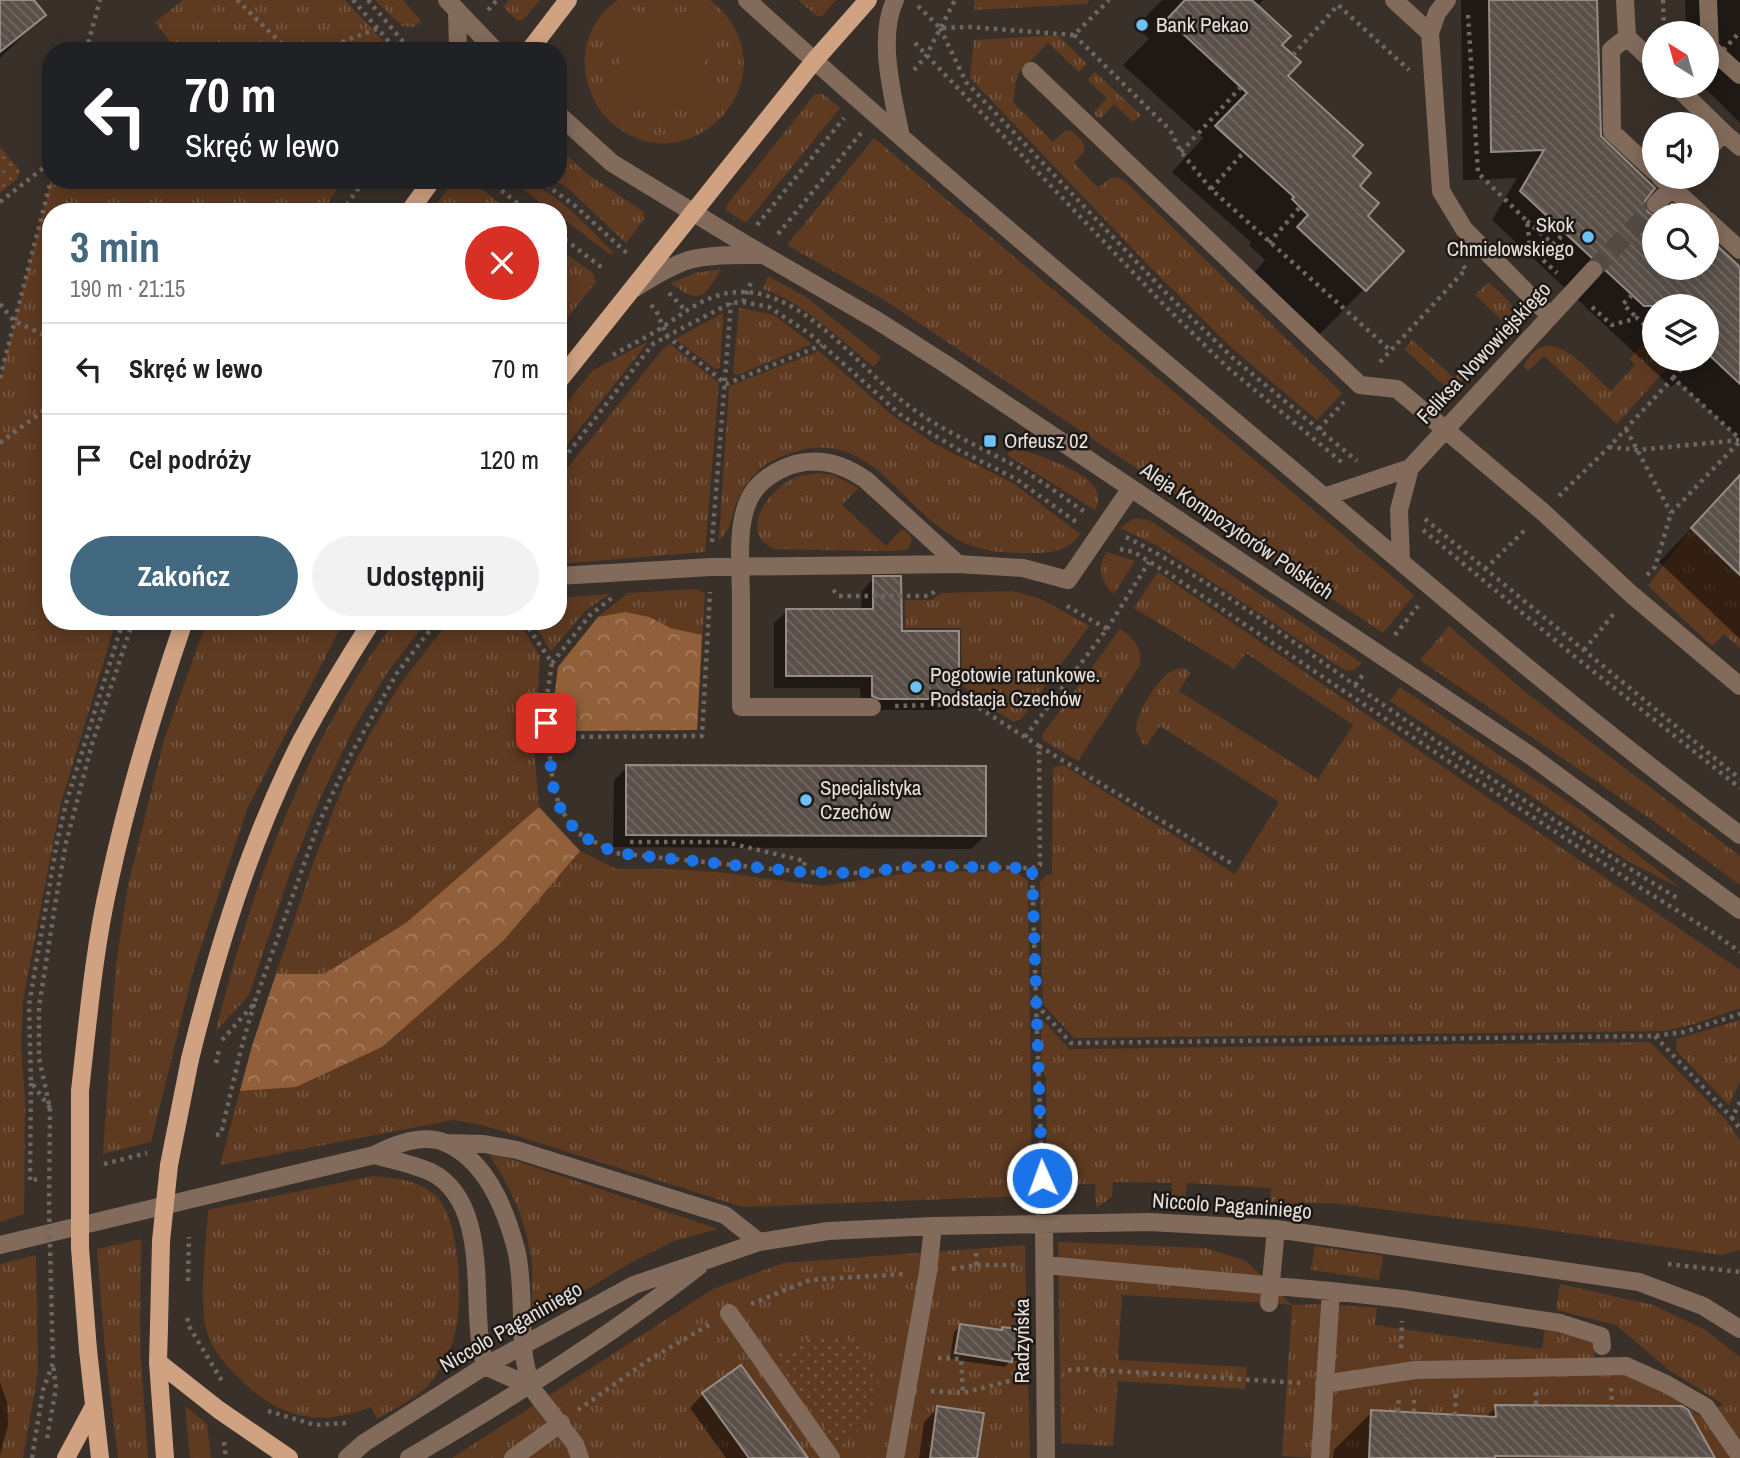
<!DOCTYPE html>
<html lang="pl">
<meta charset="utf-8">
<style>
body{margin:0;font-family:"Archivo Narrow",sans-serif;background:#f2f2f2;color:#202124;height:100vh;display:flex;flex-direction:column;font-size:26px;white-space:nowrap}
*{box-sizing:border-box;margin:0}
p{font-size:23px;color:#757577}
.icon{flex:none;width:38px;height:38px;fill:none;stroke:currentColor;stroke-width:2;stroke-linecap:round;stroke-linejoin:round}
.map{position:relative;flex:1;overflow:hidden}
.details{position:absolute;left:42px;top:203px;width:525px;height:427px;display:flex;flex-direction:column;background:#fff;border-radius:28px;box-shadow:0 4px 18px #0003}
.details>*{flex:none}
.hud{position:absolute;left:42px;top:42px;width:525px;height:147px;border-radius:28px;box-shadow:0 4px 18px #0003;background:#202124;color:#fff;overflow:hidden}
.needle{width:46px;rotate:323deg}
.buttons{position:absolute;left:1642px;top:21px;display:grid;gap:14px}
.buttons a{display:grid;place-items:center;width:77px;height:77px;border-radius:50%;background:#fff;box-shadow:0 4px 18px #0003;font-size:35px}
.pin{position:absolute;display:grid;place-items:center;width:60px;height:60px;color:#fff;margin:-30px;border-radius:14px;box-shadow:0 4px 10px #0006}
.me{position:absolute;width:77px;margin:-38px;rotate:358deg;stroke-linejoin:round;filter:drop-shadow(0 0 5px #0008)}
.turn{display:flex;align-items:center;gap:24px;height:147px;padding:0 28px;font-size:32px}
.turn .icon{width:91px;height:91px;stroke-width:2.5}
.turn b{display:block;font-size:49px;line-height:60px}
.round{display:grid;place-items:center;flex:none;width:74px;height:74px;border-radius:37px;background:#f2f2f2}
.headline{display:flex;align-items:center;justify-content:space-between;height:119px;padding:0 28px}
h1{font-size:42px;font-weight:800;line-height:52px;color:#436981}
.primary-button{display:flex;gap:14px;margin-top:auto;padding:14px 28px}
.primary-button a{flex:1;height:80px;border-radius:42px;background:#436981;color:#fff;font-size:28px;font-weight:800;line-height:80px;text-align:center}
.primary-button a+a{background:#f2f2f2;color:#202124}
ul{padding:0;list-style:none}
li{display:flex;align-items:center;gap:21px;height:91px;padding:0 28px;border-top:2px solid #e0e0e0}
li div{flex:1}
li b{display:block;font-size:26px}
li em{font-style:normal}
.map>svg:first-child{display:block}
.grass{fill:url(#grass-tufts)}
.forest{fill:url(#forest-crowns)}
.park{fill:url(#park-dots)}
.garden{fill:#5e3a21}
.shadow{fill:#0007;fill-rule:evenodd}
.building{fill:url(#building-back-hatch);stroke:#978c85;stroke-width:2}
.lines{fill:none;stroke-linecap:round;stroke-linejoin:round}
.minor-tunnel{stroke:#534a44;stroke-width:18;stroke-dasharray:18 9;stroke-linecap:butt}
.path{stroke:#6e6660;stroke-width:4.5;stroke-dasharray:3.5 5;stroke-linecap:butt}
.minor{stroke:#826b5b;stroke-width:18}
.major{stroke:#d1a282;stroke-width:18}
.path-bridge{stroke:#6e6660;stroke-width:4.5;stroke-dasharray:3.5 5;stroke-linecap:butt}
.major-bridge{stroke:#d1a282;stroke-width:18}
.route{stroke:#1a73e8;stroke-width:12;stroke-dasharray:0 21.6}
.poi-dot{fill:#6dc2f3;stroke:#1d1916;stroke-width:2.5}
.labels{text-anchor:middle;stroke-width:5;stroke-linejoin:round;paint-order:stroke}
.poi-label{font-size:21px;fill:#e6e0dc;stroke:#1d1916;text-anchor:start}
.street-label{font-size:21px;fill:#e6e0dc;stroke:#1d1916}
</style>
<div class="map">
<svg width="1740" height="1458" viewBox="0 0 1740 1458">
<defs>
<pattern id="grass-tufts" width="24" height="20" patternUnits="userSpaceOnUse" patternTransform="scale(1.75)"><rect width="24" height="20" fill="#5e3a21"/><path d="M3 7l-1-3M5 7V3M7 7l1-3M15 17l-1-3M17 17v-4M19 17l1-3" fill="none" stroke="#755641"/></pattern>
<pattern id="forest-crowns" width="20" height="18" patternUnits="userSpaceOnUse" patternTransform="scale(1.75)"><rect width="20" height="18" fill="#925f3b"/><path d="M2 6a3 3 0 1 1 6 0M12 15a3 3 0 1 1 6 0" fill="none" stroke="#a67d60"/></pattern>
<pattern id="park-dots" width="8" height="8" patternUnits="userSpaceOnUse" patternTransform="scale(1.75)"><rect width="8" height="8" fill="#5e3a21"/><path d="M2 2h.1M6 6h.1" fill="none" stroke="#755641" stroke-width="1.8" stroke-linecap="round"/></pattern>
<pattern id="building-back-hatch" width="6" height="6" patternUnits="userSpaceOnUse" patternTransform="scale(1.75)"><rect width="6" height="6" fill="#5a5049"/><path d="M-1 5l2 2M0 0l6 6M5-1l2 2" fill="none" stroke="#726963"/></pattern>
</defs>
<rect width="100%" height="100%" fill="#393029"/>
<!-- grass -->
<path class="grass" d="M183,0H345L393,51H177L155,22Z
M375,0H403L422,22L413,27L402,26Z
M509,0H540L523,20H517L503,7Z
M618,0H710C798,70 695,187 617,127C598,113 588,92 585,68C582,43 596,14 618,0Z
M798,0H836L822,16H817Z
M974,0H1090L1086,4L975,10Z
M1058,35L1087,64L1079,72L1048,43L1017,75L1013,102L1053,142L1066,130L1072,131L1083,142L1085,151L1074,163L1098,188L1111,178L1117,177L1126,182L1342,393L1317,420L1232,348L1154,271L970,78L974,40Z
M1095,72L1141,115L1133,122L1114,104L1101,118L1095,116V111L1107,98L1087,80Z
M815,94H823L840,108L746,223L726,210V206Z
M874,138L1414,595L1383,633L889,303L787,245Z
M558,147L586,173L644,212V219L626,243L569,189L555,180H558Z
M51,180H342L323,212H51V621H116L61,803L23,1000L21,1042L25,1101L24,1214L0,1222V378Z
M454,180H469L511,212H431Z
M512,180C548,180 588,228 613,252L611,255L558,215V212H553Z
M558,248L593,273L596,282L558,330Z
M721,269C704,298 699,305 671,283L695,273Z
M768,276L806,297L881,357L874,367C839,339 806,304 763,289Z
M1488,282C1514,305 1529,314 1497,343L1490,339L1505,323L1475,295Z
M739,308L774,315L812,344L738,375L733,373Z
M723,313L720,368L715,369L675,339Z
M1412,340L1454,378L1470,362L1473,364V369L1441,404L1433,402L1446,387L1404,349Z
M1646,341L1654,347V359H1666L1667,368L1617,424L1544,356L1528,371L1524,367C1526,361 1528,358 1533,353C1556,328 1594,376 1611,391L1635,365L1629,359Z
M647,342H648L558,456V414L592,371Z
M670,344L719,383L705,552L558,564V480L663,349Z
M819,351L892,415L933,443L1013,483L1080,534C1069,551 1052,553 1033,553C1011,553 986,553 965,543C893,509 869,411 770,462C752,472 739,493 733,513C730,525 729,531 719,540L729,386Z
M1013,446C1035,456 1116,475 1095,510L1007,455Z
M819,473L834,475L858,488L842,505L886,546L902,529L909,534L912,541L908,549L899,551H869L774,549C770,547 764,543 761,539C747,518 774,488 792,479C800,475 810,474 819,473Z
M1134,518L1149,520L1362,663C1356,671 1349,673 1341,668L1158,546L1120,528Z
M1691,529L1740,575V648L1724,634L1712,646L1648,586Z
M1107,552L1135,561L1114,594C1101,583 1096,566 1107,552Z
M1158,572L1740,970V1008L1694,1024L1665,1031L1074,1038L1043,1004L1040,882L1047,875H1052L1053,768L1063,765L1235,874L1279,802L1160,726L1148,743L1144,746L1136,730L1137,722C1143,703 1165,662 1187,669L1190,673L1179,691L1318,779L1353,725L1246,653L1234,669L1134,608Z
M696,589L705,593L697,730L555,731L554,702L558,667L598,617L628,593Z
M1012,591L1041,599L1089,626L1021,719L1014,722L974,698L962,685L961,628H905V600H932L941,593Z
M610,594L586,610L551,651L532,621H558V598Z
M207,621H344L248,807L194,968L151,1142L103,1154L116,964L128,885L164,740Z
M395,621H427L389,670L353,730L319,801L290,873L249,995L216,1031C251,886 306,741 395,621Z
M449,621H518L540,656L534,749L539,807L580,851L617,869H673L726,873L822,886L915,872L1015,871L1028,881L1032,1192L1027,1196L743,1207L482,1125L453,1120L220,1165L252,1046L314,861L343,786L370,734L399,686Z
M1449,626L1524,691L1740,856V885L1655,822L1420,660Z
M1120,629C1135,639 1142,648 1140,665L1078,761L1043,740L1042,735Z
M1400,687L1584,813L1682,889L1629,862L1390,701Z
M1041,1018L1069,1049L1650,1042L1726,1120L1740,1140V1250L1721,1255L1535,1228L1332,1203L1270,1204L1271,1188L1187,1183L1185,1200H1172V1183L1113,1182L1112,1197L1096,1208L1095,1184L1060,1185V1197L1052,1196L1047,1191L1046,1078L1041,1067Z
M1740,1020V1082L1729,1105L1676,1050L1677,1039Z
M487,1151L718,1229L674,1241L630,1263L541,1318H536C528,1308 534,1278 532,1263C525,1216 512,1191 487,1151Z
M373,1176C397,1179 415,1179 434,1194C460,1215 463,1298 456,1329C452,1349 443,1366 431,1382C418,1398 395,1408 377,1419L371,1407C316,1429 275,1416 235,1374C221,1360 208,1344 205,1324C200,1287 206,1247 208,1210Z
M141,1239L140,1347L148,1458H118L105,1352L97,1249Z
M1058,1242L1206,1248L1246,1261L1292,1305L1324,1304L1313,1458L1282,1456L1292,1305L1269,1303L1122,1295L1118,1360L1247,1367L1245,1389L1118,1381L1113,1446L1061,1443Z
M1025,1245L1030,1458H452L713,1289L784,1263Z
M1315,1246L1383,1256L1379,1280L1311,1270Z
M36,1255L38,1372L23,1458H0V1264Z
M1560,1284L1653,1305L1704,1329L1740,1357V1458H1327L1331,1392L1409,1378L1633,1374L1702,1417L1723,1404L1669,1370L1616,1325L1556,1310Z
M1338,1305L1377,1308L1375,1325L1542,1349L1545,1327L1595,1340L1594,1360L1399,1363L1331,1377Z
M185,1406L207,1424L211,1458H190Z"/>
<!-- forest -->
<path class="forest" d="M625,612L649,617L670,628L702,635L697,730L555,731L554,702L558,667L598,617Z
M539,807L580,851L504,940L382,1047L296,1087L240,1091L252,1046L276,974H324L406,923Z"/>
<!-- park -->
<path class="park" d="M0,147L20,170L17,179L0,193Z
M815,1335C823,1335 835,1335 843,1337C868,1347 887,1380 875,1405C867,1423 853,1435 840,1449L773,1357Z"/>
<!-- garden -->
<path class="garden" d="M628,5C653,27 673,27 701,11L719,31C702,56 697,72 716,98L698,118C671,99 656,99 628,116L608,97C626,67 625,52 609,22Z"/>
<!-- shadow -->
<path class="shadow" d="M0,0H31L44,15L0,58Z
M1162,0H1263L1257,7L1280,46L1286,76L1350,157L1365,216L1401,251L1320,334L1254,273L1265,260L1249,245L1251,242L1172,172L1203,138L1123,65L1149,39L1136,27Z
M1461,0H1595L1599,136L1643,200L1654,268L1740,269V439L1678,381L1671,387L1576,298L1573,291L1564,287L1492,220L1517,178L1463,180ZM1654,306H1706V359H1654Z
M1685,0H1740V123L1703,86H1706V33H1686Z
M1728,490L1740,502V639L1659,562Z
M874,578L900,633L957,698L945,710H866L861,708L860,688H774V623L787,611H861L862,591Z
M627,767L985,836L971,849L613,847L614,780Z
M960,1326L1000,1332L1003,1329L1023,1355L1017,1361L1011,1360L1005,1367L950,1359L954,1332Z
M0,1383L7,1402L8,1425L0,1455Z
M703,1394L806,1458H726L690,1408Z
M1496,1407L1687,1411L1713,1458H1333L1334,1450L1372,1412L1485,1418Z
M938,1408L975,1458H919L924,1422Z"/>
<!-- building -->
<path class="building" d="M0,0H34L46,15L0,52Z
M1185,0H1252L1291,36L1282,45L1301,62L1288,76L1363,145L1353,156L1371,173L1360,186L1379,203L1368,216L1404,251L1366,291L1297,227L1308,215L1292,199L1294,197L1215,126L1247,93L1167,19Z
M1489,0H1597L1601,136L1655,188L1645,201L1648,212L1653,215H1660L1672,204L1683,215H1654V268H1706V235L1740,267V384L1706,352V306H1644L1604,269L1601,262L1593,259L1520,191L1544,150L1491,152Z
M1740,475V575L1691,528Z
M873,576H901L902,631H959V699H879L872,696V676H786V609H873Z
M626,765L986,766V836L626,835Z
M960,1324L1002,1330V1327L1028,1330L1025,1355L1013,1354L1012,1362L955,1353Z
M741,1365L762,1394L808,1458H749L702,1393Z
M1495,1405L1682,1406L1688,1410L1715,1458L1495,1456V1458H1369L1371,1410L1496,1417Z
M937,1406L984,1413L977,1458H930Z"/>
<g class="lines">
<!-- minor-tunnel -->
<path class="minor-tunnel" d="M1593,270L1656,204"/>
<!-- path -->
<path class="path" d="M237,0L289,51
M353,0L397,51
M368,0L411,51
M1663,0L1664,33
M918,6L940,28L970,27L1074,35L1109,0
M488,10L497,0
M1468,15L1478,173L1527,221L1530,248L1557,273
M940,28L966,82L1167,294L1233,358L1357,461
M1074,35L1170,130L1181,152L1211,189L1390,350
M915,43L1167,308L1227,367L1344,464
M86,51L100,0
M318,51L379,28
M1293,55L1338,5L1409,70
M914,70L926,56L955,0
M1181,152L1240,88
M488,180L529,212
M539,180L574,205L630,256
M1211,189L1243,153
M0,202L51,162
M342,212L364,180
M1527,221L1553,244L1564,234
M757,225L844,118
M558,234L605,270
M778,234L861,133
M1269,243L1300,207
M669,293L685,310
M1632,295L1623,304L1637,318
M743,302L752,280
M0,304L14,321L51,338
M651,305L656,310L667,336L731,303L743,302L769,307L810,334L902,416L959,450L1016,479L1079,524
M1592,307L1612,325L1637,318L1654,333
M613,355C630,345 648,337 664,326C691,308 711,291 745,292C804,294 857,364 900,399C935,428 979,446 1019,468C1042,481 1064,498 1085,512
M1380,362L1466,269L1463,266
M0,378L51,180
M1673,378L1686,363L1681,359
M1319,429L1344,402
M1626,429L1671,513
M0,443L51,405
M1609,447L1638,450L1739,440
M558,466L653,344L667,336L726,384L822,345
M1559,496L1609,447L1673,378L1740,439
M1425,519L1740,779
M1423,530L1574,656L1740,788
M1126,537C1214,582 1294,643 1375,699C1474,768 1575,835 1677,898
M712,542L731,303
M1120,549L1134,552L1180,581L1475,779L1636,885L1715,934L1740,952
M1485,569L1526,529
M1647,575L1655,567L1671,513L1740,441
M833,590L839,596H929L938,589
M524,621L552,663L545,709L553,786L561,810L578,833L615,853L803,872L858,873L918,866L1032,868L1040,865L1039,746L973,704L894,706
M1107,629L1149,562
M1395,635L1418,606
M1584,650L1616,611
M552,663L590,615L613,597
M1355,685L1365,672
M547,737L702,736L710,592
M1025,737L1107,629L1067,606
M1039,746L1234,865
M630,842H725L805,861L803,871
M1032,868L1036,1004L1071,1043L1654,1036L1684,1032L1740,1014
M1036,1005L1043,1199
M1655,1036L1732,1118
M222,1040L254,1004L318,825L350,756L397,673L437,621
M31,1083L30,1181L37,1179
M1740,1102L1732,1118L1740,1129
M49,1104L39,1058V1007L56,899L66,843L92,744L133,621
M50,1108L31,1082L29,1005L57,842L67,800L123,621
M216,1135L221,1134L241,1049L254,1004
M104,1164L147,1153
M1668,1264L1740,1272
M976,1265V1249
M952,1269L976,1265H1020
M751,1304L810,1280L905,1274
M187,1318L190,1328L222,1381
M1401,1348L1402,1321
M938,1358L961,1359L963,1393
M1068,1370L1085,1369L1300,1383
M1611,1388L1612,1406
M931,1391L963,1393L1021,1378
M1536,1392V1406
M578,1410L650,1359L709,1325
M268,1411L315,1425L347,1423
M1398,1412L1399,1395
M1414,1412V1395
M1455,1415L1456,1391
M47,1438L56,1388L53,1364
M224,1442L226,1458
M32,1458L43,1390L53,1363"/>
<!-- minor -->
<path class="minor" d="M447,0L496,51
M747,0C918,155 1094,303 1270,451C1425,582 1578,714 1740,835
M895,0C877,38 893,97 901,137
M1394,0L1430,33L1441,191L1464,229L1549,315
M1625,0L1627,37L1654,63
M1708,0L1710,48L1740,75
M457,10L458,51
M1430,33L1437,13L1447,0
M1627,37L1611,50L1612,132L1654,171
M1031,71L1360,385L1397,389L1543,512L1631,594L1740,686
M1676,86L1724,133
M558,114L612,163L745,244L878,321L947,365L1531,756L1740,910
M1706,151L1724,133L1740,147
M1660,177L1702,215
M1656,204L1682,177
M1706,219L1740,250
M635,288C651,278 670,266 689,260C712,254 738,255 761,255
M1324,497L1410,468
M1401,561L1399,510L1410,468L1593,270
M558,576L711,567L958,564L1023,568L1068,580L1131,488
M872,707H741C741,671 741,635 741,600C741,569 735,521 752,494C761,479 779,469 795,464C821,457 845,465 866,480L958,564
M446,1143L484,1144L517,1150L725,1215L759,1242
M374,1155C393,1160 413,1164 431,1172C487,1201 473,1288 480,1340C481,1348 483,1357 485,1366L530,1386L575,1444L580,1458
M1044,1225L1046,1458
M0,1245L374,1155C395,1144 423,1133 446,1143C487,1161 507,1213 517,1253C523,1283 521,1314 523,1344C523,1358 528,1373 530,1386
M1045,1265L1331,1291L1320,1458
M1331,1291L1403,1299L1560,1323L1601,1336L1602,1346
M1269,1303L1276,1229
M729,1313L831,1458
M1324,1384L1415,1370L1626,1366L1666,1384L1706,1407L1740,1456
M347,1458L364,1443L485,1366L634,1285L759,1242L828,1231L933,1226L1149,1222L1276,1229L1639,1282L1703,1306L1740,1329
M409,1458C509,1399 607,1339 699,1266
M513,1458L561,1423
M895,1458L928,1272L933,1226"/>
<!-- major -->
<path class="major" d="M529,51L568,0
M409,212L432,180
M558,382L814,61L868,0
M190,1059C217,950 250,841 301,741C323,700 347,660 372,621
M80,1091C88,1020 94,948 110,879C129,791 155,706 184,621
M159,1327L158,1362L165,1458
M88,1350L100,1458
M158,1362L219,1410L289,1458
M66,1458L94,1406"/>
<!-- path-bridge -->
<path class="path-bridge" d="M1706,69L1738,34
M216,1063L219,1050
M50,1108L49,1207L53,1363
M188,1281L189,1237"/>
<!-- major-bridge -->
<path class="major-bridge" d="M80,1091V1248L88,1350
M159,1327L161,1241L169,1165L190,1059"/>
</g>
<g class="lines">
<!-- route -->
<path class="route" d="M546,723L553,786L561,810L578,834L615,853L803,872L858,873L918,866L1032,868L1042,1178"/>
</g>
<!-- markers -->
<g class="poi-dot">
<circle cx="1142" cy="25" r="7"/>
<circle cx="1588" cy="237" r="7"/>
<rect x="983" y="434" width="14" height="14" rx="3.5"/>
<circle cx="916" cy="687" r="7"/>
<circle cx="806" cy="800" r="7"/>
</g>
<g class="labels">
<!-- poi labels -->
<g class="poi-label">
<text x="1156" y="32">Bank Pekao</text>
<text x="1574" y="232" text-anchor="end">Skok<tspan x="1574" dy="24">Chmielowskiego</tspan></text>
<text x="1004" y="448">Orfeusz 02</text>
<text x="930" y="682">Pogotowie ratunkowe.<tspan x="930" dy="24">Podstacja Czechów</tspan></text>
<text x="820" y="795">Specjalistyka<tspan x="820" dy="24">Czechów</tspan></text>
</g>
<!-- street labels -->
<g class="street-label">
<text transform="translate(1484 353) rotate(-47)" y="7">Feliksa Nowowiejskiego</text>
<text transform="translate(1237 531) rotate(34)" y="7">Aleja Kompozytorów Polskich</text>
<text transform="translate(1232 1206) rotate(4)" y="7">Niccolo Paganiniego</text>
<text transform="translate(511 1327) rotate(-30)" y="7">Niccolo Paganiniego</text>
<text transform="translate(1022 1341) rotate(-90)" y="7">Radzyńska</text>
</g>
</g>
</svg>
<div class="buttons">
<a><svg class="needle" viewBox="-14 -14 28 28"><path d="M0-13l5 13h-10z" fill="#e53935"/><path d="M0 13l5-13h-10z" fill="#757577"/></svg></a>
<a><svg class="icon" aria-label="sound" viewBox="0 0 24 24"><path d="M4 9h4l5-4v14l-5-4H4zM17 9q2 3 0 6"/></svg></a>
<a><svg class="icon" aria-label="search" viewBox="0 0 24 24"><circle cx="10" cy="10" r="6"/><path d="M15 15l6 6"/></svg></a>
<a><svg class="icon" aria-label="layers" viewBox="0 0 24 24"><path d="M12 4l9 5-9 5-9-5zM3 14l9 5 9-5"/></svg></a>
</div>
<div class="pin" style="left:546px;top:723px;background:#d93025"><svg class="icon" aria-label="arrive" viewBox="0 0 24 24"><path d="M6 21V4h12l-3 4 3 4H6"/></svg></div>
<svg class="me" style="left:1042px;top:1178px" viewBox="-20 -20 40 40"><circle r="17" fill="#1a73e8" stroke="#fff" stroke-width="3"/><path d="M0-11L8 9 0 5-8 9z" fill="#fff"/></svg>
<div class="hud">
<div class="turn"><svg class="icon" aria-label="left" viewBox="0 0 24 24"><path d="M17 20v-9H6M10 6l-5 5 5 5"/></svg><div><b>70 m</b>Skręć w lewo</div></div>
</div>
<section class="details">
<div class="headline"><div><h1>3 min</h1><p>190 m · 21:15</p></div><a class="round" style="background:#d93025;color:#fff"><svg class="icon" aria-label="close" viewBox="0 0 24 24"><path d="M6 6l12 12M18 6L6 18"/></svg></a></div>
<ul>
<li><svg class="icon" aria-label="left" viewBox="0 0 24 24"><path d="M17 20v-9H6M10 6l-5 5 5 5"/></svg><div><b>Skręć w lewo</b></div><em>70 m</em></li>
<li><svg class="icon" aria-label="arrive" viewBox="0 0 24 24"><path d="M6 21V4h12l-3 4 3 4H6"/></svg><div><b>Cel podróży</b></div><em>120 m</em></li>
</ul>
<div class="primary-button"><a>Zakończ</a><a>Udostępnij</a></div>
</section>
</div>
